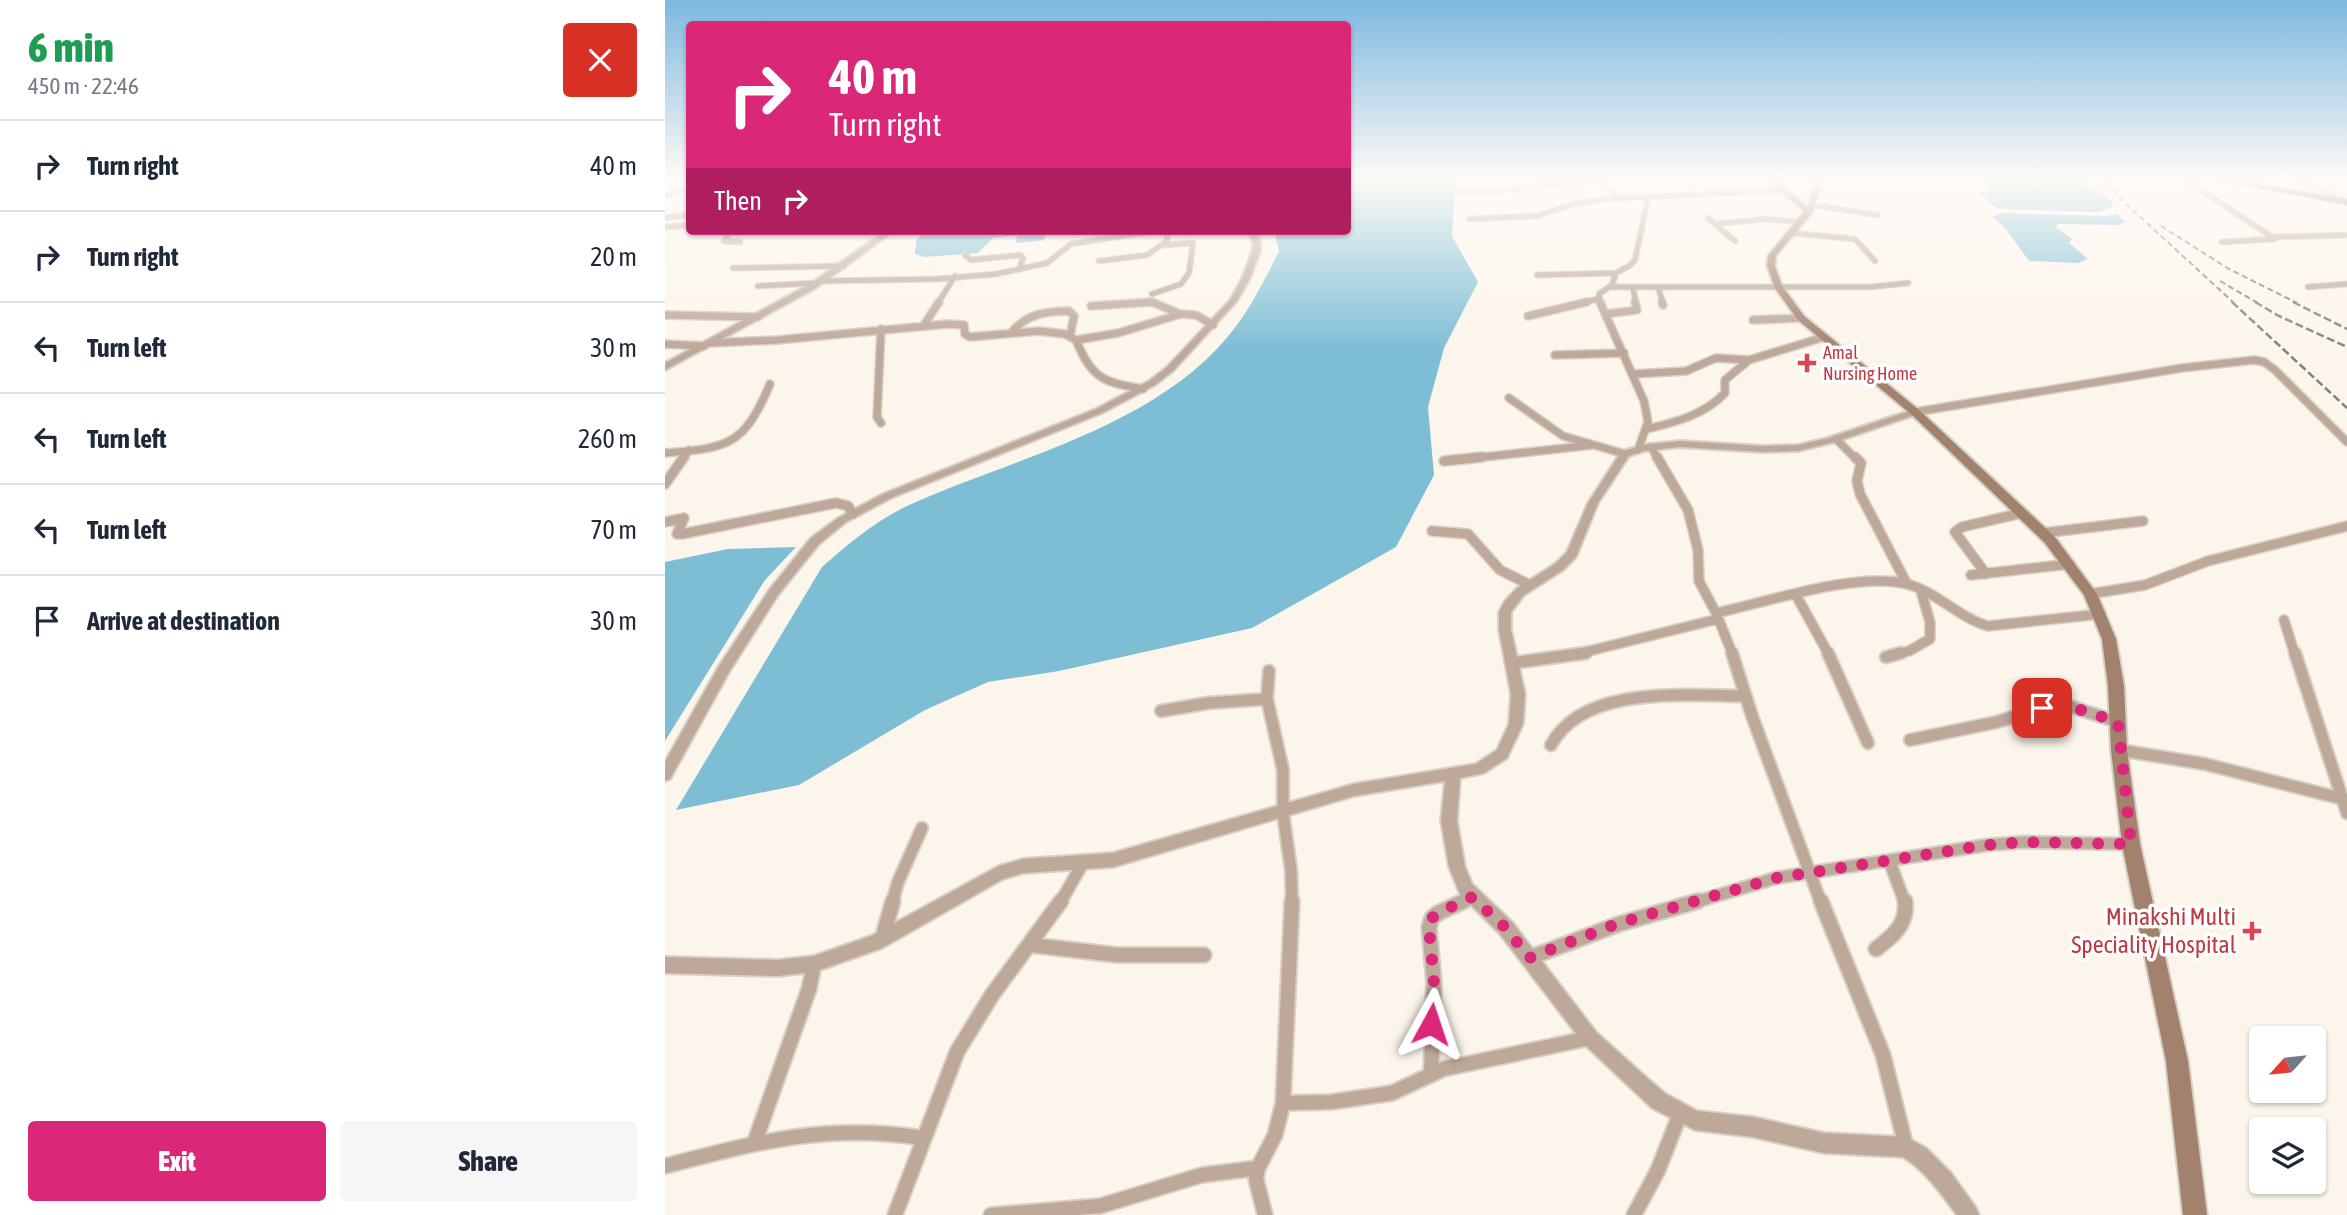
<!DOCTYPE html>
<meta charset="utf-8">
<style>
body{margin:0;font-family:"Asap Condensed",sans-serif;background:#f6f6f7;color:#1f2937;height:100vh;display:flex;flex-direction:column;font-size:26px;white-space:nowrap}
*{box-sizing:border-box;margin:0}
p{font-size:23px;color:#747a83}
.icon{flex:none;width:38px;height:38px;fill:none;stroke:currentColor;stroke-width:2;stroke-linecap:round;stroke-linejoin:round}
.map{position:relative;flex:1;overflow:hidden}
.details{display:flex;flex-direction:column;background:#fff;width:665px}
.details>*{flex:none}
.banner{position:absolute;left:21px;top:21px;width:665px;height:214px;border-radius:7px;box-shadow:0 2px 5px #0004;background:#db2777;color:#fff;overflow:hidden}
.needle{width:46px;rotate:243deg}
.fabs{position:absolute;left:1584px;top:1026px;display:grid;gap:14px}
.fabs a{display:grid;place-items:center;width:77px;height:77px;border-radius:7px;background:#fff;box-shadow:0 2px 5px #0004;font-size:35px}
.pin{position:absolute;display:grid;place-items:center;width:60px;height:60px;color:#fff;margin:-30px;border-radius:14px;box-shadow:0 4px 10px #0006}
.me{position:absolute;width:77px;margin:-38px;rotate:5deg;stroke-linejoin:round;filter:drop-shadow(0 0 5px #0008)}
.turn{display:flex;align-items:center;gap:24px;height:147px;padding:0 28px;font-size:32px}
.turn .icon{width:91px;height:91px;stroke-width:2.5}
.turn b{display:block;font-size:49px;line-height:60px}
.then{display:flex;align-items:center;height:66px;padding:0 28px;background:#0003;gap:14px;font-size:26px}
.round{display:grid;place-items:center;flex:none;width:74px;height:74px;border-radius:7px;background:#f6f6f7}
.head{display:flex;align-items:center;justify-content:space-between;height:119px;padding:0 28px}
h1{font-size:42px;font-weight:800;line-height:52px;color:#1e9e55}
.action{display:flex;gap:14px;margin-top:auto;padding:14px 28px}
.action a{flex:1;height:80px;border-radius:7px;background:#db2777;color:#fff;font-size:28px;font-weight:800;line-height:80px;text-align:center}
.action a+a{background:#f6f6f7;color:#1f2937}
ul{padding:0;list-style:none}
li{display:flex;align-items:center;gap:21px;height:91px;padding:0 28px;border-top:2px solid #e0e1e3}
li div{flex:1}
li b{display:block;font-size:26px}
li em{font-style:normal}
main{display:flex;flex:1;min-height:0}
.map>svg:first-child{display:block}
.water{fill:#7ebed5}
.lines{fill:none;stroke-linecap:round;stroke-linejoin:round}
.minor-far4-casing{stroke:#d6d0c7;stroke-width:7}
.minor-far3-casing{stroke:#d6d0c7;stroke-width:10}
.minor-far2-casing{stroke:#d6d0c7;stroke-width:12}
.minor-far1-casing{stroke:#d6d0c7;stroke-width:15}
.minor-casing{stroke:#d6d0c7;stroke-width:18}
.tertiary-casing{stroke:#d6d0c7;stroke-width:4}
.secondary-casing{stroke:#d6d0c7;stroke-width:4}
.primary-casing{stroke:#d6d0c7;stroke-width:3}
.minor-far4{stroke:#bea89a;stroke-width:5}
.minor-far3{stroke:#bea89a;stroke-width:7}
.minor-far2{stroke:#bea89a;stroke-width:9}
.minor-far1{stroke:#bea89a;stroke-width:11}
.minor{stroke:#bea89a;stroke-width:14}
.tertiary{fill:#bea89a;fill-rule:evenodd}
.secondary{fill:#a2826d;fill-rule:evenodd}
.primary{fill:#8d664e;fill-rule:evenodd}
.rail-far1{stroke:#84807a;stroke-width:2;stroke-dasharray:6 3.5;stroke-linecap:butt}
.rail{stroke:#84807a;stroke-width:2.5;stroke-dasharray:8 3.5;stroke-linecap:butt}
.route{stroke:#db2777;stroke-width:12;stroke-dasharray:0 21.6}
.health-dot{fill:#e0444e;stroke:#fff;stroke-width:2.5}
.labels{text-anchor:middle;stroke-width:7;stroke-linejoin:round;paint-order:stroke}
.far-health-label{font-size:18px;fill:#be3a42;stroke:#fff;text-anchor:start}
.near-health-label{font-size:24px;fill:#be3a42;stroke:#fff;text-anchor:end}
</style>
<main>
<section class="details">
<div class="head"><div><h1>6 min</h1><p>450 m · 22:46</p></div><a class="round" style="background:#d93025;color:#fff"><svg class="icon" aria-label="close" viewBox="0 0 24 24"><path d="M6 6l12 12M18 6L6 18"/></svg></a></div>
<ul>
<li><svg class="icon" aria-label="right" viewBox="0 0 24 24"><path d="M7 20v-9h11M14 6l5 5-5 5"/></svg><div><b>Turn right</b></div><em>40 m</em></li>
<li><svg class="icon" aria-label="right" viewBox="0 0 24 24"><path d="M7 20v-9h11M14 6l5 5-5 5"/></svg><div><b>Turn right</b></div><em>20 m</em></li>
<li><svg class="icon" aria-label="left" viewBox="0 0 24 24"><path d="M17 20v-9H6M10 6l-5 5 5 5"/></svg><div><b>Turn left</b></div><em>30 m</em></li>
<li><svg class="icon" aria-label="left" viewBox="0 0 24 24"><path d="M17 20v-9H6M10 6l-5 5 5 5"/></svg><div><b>Turn left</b></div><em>260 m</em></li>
<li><svg class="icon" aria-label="left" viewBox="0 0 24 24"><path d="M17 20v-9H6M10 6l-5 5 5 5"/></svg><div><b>Turn left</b></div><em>70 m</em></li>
<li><svg class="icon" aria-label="arrive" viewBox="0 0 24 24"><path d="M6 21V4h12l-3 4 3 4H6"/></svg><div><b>Arrive at destination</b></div><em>30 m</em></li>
</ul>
<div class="action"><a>Exit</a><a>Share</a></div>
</section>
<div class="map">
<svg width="1682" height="1215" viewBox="0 0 1682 1215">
<rect width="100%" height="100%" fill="#fcf5eb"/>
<!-- water -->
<path class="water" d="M683,180H790L787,236L813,282L779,348L763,407L769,475L731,547L587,628L394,671L323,682L260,710L134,785L11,810L157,567C183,544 212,520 244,505C351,457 499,425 572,325C588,303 601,277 614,251L609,231H682Z
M1331,180H1414L1444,198L1449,206L1433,212L1337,209L1330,207L1314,193L1326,189L1320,182Z
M1336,213L1441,216L1452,214L1460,222L1453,225L1393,224L1391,227L1407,239L1404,243L1423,259L1413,263L1364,261L1340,228L1328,217Z
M259,231H387L381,232L379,240L351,243L352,235L328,238L313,253L259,257L250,254L251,241Z
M131,547L100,580L0,741V562L63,549Z"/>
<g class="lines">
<defs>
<path id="minor-far4" d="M1521,180L1607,237L1682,235
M1633,180L1668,195
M795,192L834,191L929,180L939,183L956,199
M0,196L24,187
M1148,205L1212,215
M0,218L24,215
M1043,218L1070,241
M804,219L872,216L909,204L939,199L1119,190
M1049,224L1101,219L1136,222
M0,227L24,225
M66,231L59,241L75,242
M1127,233L1190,239L1210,261
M1557,242L1609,239
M300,255L306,260L355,255L358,258L354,270
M434,261L482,255L502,241L503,231
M68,268L179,266
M872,275L951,273
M157,281L271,279L331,274L382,263L406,244L489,231
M93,286L153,283
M945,287H1205L1243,283
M993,287L998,303
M1643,287L1682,284
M968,288L971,303
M487,294L516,284L524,273L528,243L498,245
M273,303L290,276
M465,303H490
M915,303L933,299
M935,303L934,294L947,285L951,273L964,266L970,260L983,198"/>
<path id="minor-far3" d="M935,302L979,401L983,422L973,450
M997,302L998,305
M426,306L487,302L515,314
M940,314L972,310L970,302
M0,315L93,317
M863,316L922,302
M1088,320L1136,318
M259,325L274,302
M216,329L212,417L216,423
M346,333C361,314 381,311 404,311L409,316L405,336
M411,340L453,333L516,314L531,315L548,325
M44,343L112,340L283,324L299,325L300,334L305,337L374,331L400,334L411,340C427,379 438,382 478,389
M0,344L39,346
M890,355L959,353
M969,374L1021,371L1051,358L1084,360
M844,398L898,436L960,454
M1250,412L1517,368L1589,360L1599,362L1610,370L1682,442
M982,429C1011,422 1039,415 1060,393V380L1084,360L1159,337
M1171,439L1191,459
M986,447L993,459
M0,453C63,448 79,446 105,384
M18,459L24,450
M801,459L928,445"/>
<path id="minor-far2" d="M992,457L1023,510L1033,550L1034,581L1051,613L1068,655
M1190,457L1196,463L1192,481L1195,494L1242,584
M779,461L817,457
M0,484L19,457
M0,522L19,518L12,534H17L171,503L183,506L188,514
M767,531L803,534L835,570L865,585
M1378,533L1478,521
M1321,574L1290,532L1297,527L1357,513
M1306,575L1405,564
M1425,594L1480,585L1543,561L1682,526
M1131,595L1164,655
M1051,613C1103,602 1192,571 1242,584C1272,592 1294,618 1323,626L1436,614
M1619,620L1630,655
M908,655L1053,619
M1230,655L1244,651L1265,639V622L1256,591"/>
<path id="minor-far1" d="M1067,653L1087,716L1156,903
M1163,653L1203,743
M1630,653L1682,813
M1221,657L1236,653
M847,663L921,653
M604,671L602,699L618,770V813L626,870L627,903
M496,711L543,703L602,699
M1245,740L1332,722L1377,708L1401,705L1453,722
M886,745C919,684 1022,696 1081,696
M1454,750L1540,764L1682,800
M1224,860L1240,903
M227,903L233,882L257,828
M395,903L418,863
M795,903L807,897
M1027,903L1111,878L1322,845L1359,842L1466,844"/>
<path id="minor" d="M1156,901L1218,1055L1241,1147
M217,939L228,901
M366,945L452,955H539
M1211,949C1228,936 1243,924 1240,901
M864,958L954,924L1033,901
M766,1074L769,983L764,927L767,918L773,913L799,901
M618,1103L666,1102L727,1093L778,1069L925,1038
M89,1144L144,989L149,964
M0,1166C93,1142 160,1123 258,1138
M230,1215L292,1052L327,995L396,901
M326,1215L435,1206L537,1175L593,1168
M600,1215L591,1179L593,1168L610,1135L618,1103L627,901
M969,1215L993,1170L1015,1114"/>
<path id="tertiary" d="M220,231H229L151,288L0,370V363L145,284Z
M583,231H591L596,244L595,252L585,278L572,301L508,371L490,385L437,413L226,498L181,522L154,544L113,595L64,672L5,779L0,781V762L54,666L105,589L146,538L173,518L218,494L431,409L484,381L502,367L565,300L577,278L587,252L588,244Z
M1250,409L1253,410V414L1170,442L1133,451L1098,452L1015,447L979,451L964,456L933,503L911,557L898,570L859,595L846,612V630L860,694L858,724L842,758L819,773L795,778L792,821L800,867L807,884L847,922L931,1032L982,1078L1001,1094L1032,1111L1088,1117L1159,1133L1241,1137L1261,1148L1286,1173L1311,1208L1314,1215H1292C1276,1194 1261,1171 1238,1157L1159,1153L1088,1137L1030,1130L987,1108L919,1044L835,934L795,894L784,867L776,821L780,781L689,796L448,867L358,873L338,879L217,948L149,972L113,976L0,973V957L113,960L149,956L206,936L334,866L358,859L448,853L689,784L811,764L832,750L844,724L846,694L834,630V612L840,601L851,589L890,564L902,552L923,503L956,452L977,445L1015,441L1098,446L1133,445L1163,438Z"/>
<path id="secondary" d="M1102,180H1110L1143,207L1150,180H1158L1148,212L1111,256L1110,266L1117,286L1139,316L1254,410L1390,537L1432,594L1451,639L1459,686L1462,750L1475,844L1523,1061L1542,1215H1518L1501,1061L1457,844L1446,750L1443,686L1437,639L1419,595L1380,543L1246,414L1133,320L1110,288L1102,266L1103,256L1139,211Z"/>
<path id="primary" d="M1552,180H1569L1682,199V205Z"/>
</defs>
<!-- minor-far4 casing -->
<use href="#minor-far4" class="minor-far4-casing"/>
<!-- minor-far3 casing -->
<use href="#minor-far3" class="minor-far3-casing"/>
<!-- minor-far2 casing -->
<use href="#minor-far2" class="minor-far2-casing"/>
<!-- minor-far1 casing -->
<use href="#minor-far1" class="minor-far1-casing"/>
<!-- minor casing -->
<use href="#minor" class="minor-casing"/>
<!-- tertiary casing -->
<use href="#tertiary" class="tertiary-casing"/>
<!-- secondary casing -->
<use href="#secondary" class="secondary-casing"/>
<!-- primary casing -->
<use href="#primary" class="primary-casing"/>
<!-- minor-far4 -->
<use href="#minor-far4" class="minor-far4"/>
<!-- minor-far3 -->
<use href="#minor-far3" class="minor-far3"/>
<!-- minor-far2 -->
<use href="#minor-far2" class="minor-far2"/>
<!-- minor-far1 -->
<use href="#minor-far1" class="minor-far1"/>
<!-- minor -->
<use href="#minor" class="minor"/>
<!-- tertiary -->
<use href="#tertiary" class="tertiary"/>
<!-- secondary -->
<use href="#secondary" class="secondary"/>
<!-- primary -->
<use href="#primary" class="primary"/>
<!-- rail-far1 -->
<path class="rail-far1" d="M1442,182L1458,201L1569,303
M1496,226L1564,269L1632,303
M1555,281L1593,303"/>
<!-- rail -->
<path class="rail" d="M1567,302L1682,408
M1590,302L1614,316L1682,347
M1628,302L1682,329"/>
</g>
<!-- sky -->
<linearGradient id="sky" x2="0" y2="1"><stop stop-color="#7db8e0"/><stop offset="0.51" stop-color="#fefaf6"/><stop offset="1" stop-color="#fefaf6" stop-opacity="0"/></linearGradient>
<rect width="1682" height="350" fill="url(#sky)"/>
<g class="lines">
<!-- route -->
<path class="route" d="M766,1024L769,983L764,927L767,918L773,913L807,897L841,928L864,958L954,923L1111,878L1322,845L1359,842L1466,844L1453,722L1401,705L1377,708"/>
</g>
<!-- markers -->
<g class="health-dot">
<path d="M1138.5 352.5h7v7h7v7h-7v7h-7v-7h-7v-7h7z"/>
<path d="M1583.5 920.5h7v7h7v7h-7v7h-7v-7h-7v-7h7z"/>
</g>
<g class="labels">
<!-- far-health labels -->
<g class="far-health-label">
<text x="1158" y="359">Amal<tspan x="1158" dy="21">Nursing Home</tspan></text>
</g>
<!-- near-health labels -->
<g class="near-health-label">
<text x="1571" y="925">Minakshi Multi<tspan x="1571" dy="28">Speciality Hospital</tspan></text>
</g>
</g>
</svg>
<div class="fabs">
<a><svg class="needle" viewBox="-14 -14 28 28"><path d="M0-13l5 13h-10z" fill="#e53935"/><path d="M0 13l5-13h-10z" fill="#747a83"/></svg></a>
<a><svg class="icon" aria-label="layers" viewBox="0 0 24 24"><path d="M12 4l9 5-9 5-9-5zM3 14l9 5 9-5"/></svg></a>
</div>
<div class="pin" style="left:1377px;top:708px;background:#d93025"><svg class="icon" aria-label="arrive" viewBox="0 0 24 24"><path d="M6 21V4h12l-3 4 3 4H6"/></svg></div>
<svg class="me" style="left:766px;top:1024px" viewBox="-20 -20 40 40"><path d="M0-17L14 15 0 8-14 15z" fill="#db2777" stroke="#fff" stroke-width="4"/></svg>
<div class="banner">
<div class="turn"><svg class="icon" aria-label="right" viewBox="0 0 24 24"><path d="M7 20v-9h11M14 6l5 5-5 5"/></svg><div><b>40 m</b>Turn right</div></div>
<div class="then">Then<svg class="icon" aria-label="right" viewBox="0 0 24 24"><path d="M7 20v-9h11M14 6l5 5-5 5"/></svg></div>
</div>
</div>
</main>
